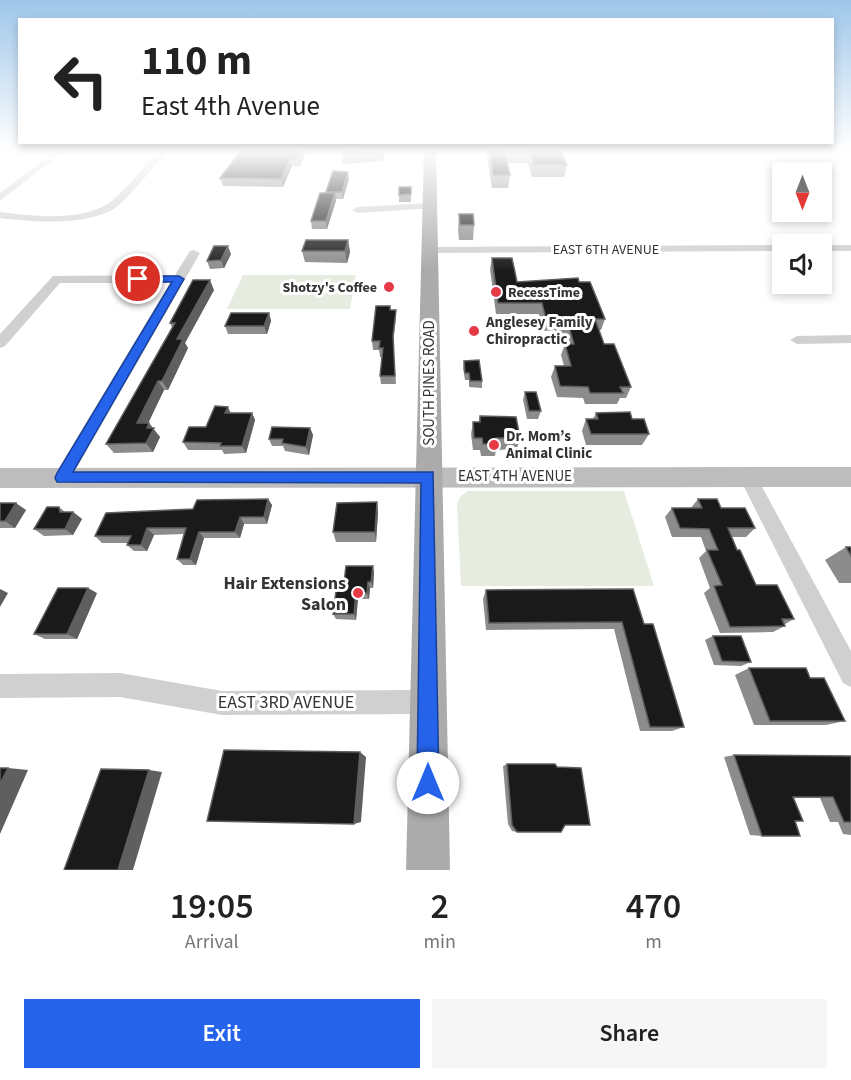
<!DOCTYPE html>
<meta charset="utf-8">
<style>
body{margin:0;font-family:"Source Sans 3",sans-serif;background:#f6f6f6;color:#222;height:100vh;display:flex;flex-direction:column;font-size:22px;white-space:nowrap}
*{box-sizing:border-box;margin:0}
p{font-size:20px;color:#767676}
.icon{flex:none;width:33px;height:33px;fill:none;stroke:currentColor;stroke-width:2;stroke-linecap:round;stroke-linejoin:round}
.map{position:relative;height:870px;overflow:hidden}
.drawer{display:flex;flex-direction:column;background:#fff;flex:1}
.drawer>*{flex:none}
.guide{position:absolute;left:18px;top:18px;width:816px;height:126px;border-radius:0px;box-shadow:0 3px 9px #0003;background:#fff;color:#222;overflow:hidden}
.needle{width:39px;rotate:180deg}
.controls{position:absolute;left:772px;top:162px;display:grid;gap:12px}
.controls a{display:grid;place-items:center;width:60px;height:60px;border-radius:0px;background:#fff;box-shadow:0 3px 9px #0003;font-size:30px}
.pin{position:absolute;display:grid;place-items:center;width:51px;height:51px;color:#fff;margin:-26px;border:3px solid #fff;border-radius:50%;box-shadow:0 2px 6px #0007}
.me{position:absolute;width:66px;margin:-33px;rotate:0deg;stroke-linejoin:round;filter:drop-shadow(0 0 4px #0008)}
.turn{display:flex;align-items:center;gap:21px;height:126px;padding:0 24px;font-size:27px}
.turn .icon{width:78px;height:78px;stroke-width:2.5}
.turn b{display:block;font-size:42px;line-height:51px}
.eta{display:flex;justify-content:space-evenly;align-items:center;height:102px;text-align:center}
.eta b{font-size:36px;font-weight:600;line-height:42px}
.cta{display:flex;gap:12px;margin-top:auto;padding:12px 24px}
.cta a{flex:1;height:69px;border-radius:0px;background:#2563eb;color:#fff;font-size:24px;font-weight:600;line-height:69px;text-align:center}
.cta a+a{background:#f6f6f6;color:#222}
.map>svg:first-child{display:block}
.green{fill:#e6ecdf}
.lines{fill:none;stroke-linecap:round;stroke-linejoin:round}
.street{fill:#d0d0d0;fill-rule:evenodd}
.secondary{fill:#bdbdbd;fill-rule:evenodd}
.primary{fill:#ababab;fill-rule:evenodd}
.wall{fill:#8c8c8c}
.shaded-wall{fill:#5f5f5f}
.building{fill:#1a1a1a;stroke:#5f5f5f;stroke-width:1.5}
.route{fill:#2563eb;stroke:#184099;stroke-width:1.5}
.poi-dot{fill:#e63946;stroke:#fff;stroke-width:2}
.labels{text-anchor:middle;stroke-width:6;stroke-linejoin:round;paint-order:stroke}
.far-street-label{font-size:14px;fill:#333;stroke:#fff}
.far-poi-label{font-size:14px;font-weight:bold;fill:#333;stroke:#fff;text-anchor:end}
.poi-label{font-size:15px;font-weight:bold;fill:#333;stroke:#fff;text-anchor:start}
.street-label{font-size:15px;fill:#333;stroke:#fff}
.near-poi-label{font-size:18px;font-weight:bold;fill:#333;stroke:#fff;text-anchor:end}
.near-street-label{font-size:18px;fill:#333;stroke:#fff}
</style>
<div class="map">
<svg width="851" height="870" viewBox="0 0 851 870">
<rect width="100%" height="100%" fill="#fff"/>
<!-- green -->
<path class="green" d="M243,275H356L350,309H227Z
M468,491H624L654,586H461L457,503L461,496Z"/>
<g class="lines">
<!-- street -->
<path class="street" d="M58,149H67L0,201V193Z
M160,149H168C153,168 136,189 119,205C93,227 31,222 0,218V212C33,216 80,222 109,203C126,191 145,164 160,149Z
M430,203L434,204V208L357,213L352,210L357,207Z
M783,245V251L430,253L424,250L430,247Z
M822,245H851V251H822Z
M194,250L200,253L68,483L62,485L56,483L53,478L170,283H60L5,346L0,348V334L53,276L175,275L190,251Z
M851,335V343L797,344L790,340L797,336Z
M748,470L754,472L851,651V687L843,683L739,477L742,472Z
M120,673L222,691L429,690L438,693L441,702L438,711L429,714L222,715L120,697L0,698V674Z"/>
<!-- secondary -->
<path class="secondary" d="M851,467V487L0,488V468Z"/>
<!-- primary -->
<path class="primary" d="M424,149H436L450,870H406Z"/>
</g>
<!-- wall -->
<path class="wall" d="M307,149L300,166H292L283,187L223,186L220,178Z
M385,149L383,161L343,164L342,152Z
M486,149H560L567,165L564,177H532L528,163H507L510,175L508,188H492Z
M349,179L343,199H335L327,229H312L311,221L326,193V192Z
M399,187H411V202H399Z
M459,214L474,225L473,240H459L458,230Z
M348,240L350,252L347,263L305,262L302,251Z
M231,254L224,268L210,269L207,261Z
M492,258L517,282H579L605,319L601,330H599L604,344L631,387L626,398H620L617,404H585L583,398L557,397L551,377L555,366H564L561,355L565,344H567L565,335H556L555,330L543,331L539,314H496L490,269Z
M214,290L185,343L188,348L168,390H164L148,423L160,437L153,452L114,453L106,444L172,327L170,323Z
M390,306V310H396V318L393,344L396,384H381L380,376L382,357H380L379,350H373L372,341Z
M269,313L271,321L267,334H228L225,326Z
M464,361L482,381V388L469,387V380H465L463,368Z
M525,392L541,411L538,419H527L523,400Z
M230,413H252L255,420L246,453L224,454L222,450H188L183,442L206,427Z
M596,413L632,419L649,434L642,445H586L582,431L586,419H593Z
M480,416L520,438L517,449L496,450L495,456H481L480,450H473L471,434L473,422H479Z
M310,428L313,435L309,455L285,451L283,446H272L269,439Z
M268,499L272,505L267,524H244L240,538H204L196,565H183L177,559L184,534L154,535L147,551H134L127,545L128,543H102L95,536L193,509Z
M698,499L721,508L755,528L746,537H731L756,585L794,619L785,624V626L773,632L720,633L704,593L710,588L699,558L706,551L701,537H672L665,517L672,508H691Z
M377,502L378,513L376,542H336L333,532Z
M0,503L26,510L15,528H0Z
M59,507L65,512H73L82,519L73,535L44,536L34,529Z
M846,547H851V583H839L825,560Z
M374,572L373,588H370L369,599H358L356,620L336,619L333,614L343,591Z
M486,590L644,624L684,727L672,731H640L614,629L486,630L483,599Z
M97,593L77,639H45L34,634Z
M713,636L751,662L741,666L714,665L705,640Z
M749,668L810,678L845,721L826,725H754L735,675Z
M734,755L851,756V835L843,834L838,822H830L820,798H794L795,821L762,836L750,835L724,757Z
M507,764L565,825L517,832L512,831L508,824L503,766Z"/>
<!-- shaded-wall -->
<path class="shaded-wall" d="M303,149H307L300,166L298,159Z
M382,149H385L383,161Z
M290,159L292,166L283,187L281,179Z
M348,172L349,179L343,199L342,192Z
M335,193L336,201L327,229L326,221Z
M348,240L350,252L347,263L345,251Z
M228,246L231,254L224,268L221,260Z
M210,280L214,290L185,343L188,348L168,390L162,381L177,339Z
M269,313L271,321L267,334L264,326Z
M158,381L164,390L144,432L137,423Z
M228,407L231,414L225,413Z
M252,413L255,420L246,453L242,446Z
M149,423L160,437L153,452L146,443L147,428Z
M310,428L313,435L309,455L306,447Z
M268,499L272,505L267,524L264,517Z
M377,502L378,513L376,542L375,532Z
M16,503L26,510L15,528L5,521Z
M73,512L82,519L73,535L65,529Z
M240,517L244,524L240,538L235,532Z
M147,528L154,535L147,551L141,545Z
M199,532L204,538L196,565L190,559Z
M373,566L374,572L373,588L371,582Z
M368,582L370,588L369,599L367,593Z
M88,588L97,593L77,639L67,634Z
M0,589L8,593L0,607Z
M356,593L358,599L356,620L354,614Z
M360,752L366,757L361,822L354,824Z
M8,768L28,770L0,834V784Z
M149,770L162,772L133,870H118Z"/>
<!-- building -->
<path class="building" d="M242,149H303L298,159H290L281,179L220,178Z
M343,149H382L342,152Z
M489,149H560L567,165H534L529,151H505L510,175H493Z
M333,171L348,172L342,192H326Z
M399,187H411V194L399,195Z
M320,193H335L326,221H311Z
M459,214H473L474,225H460Z
M306,240H348L345,251H302Z
M214,246H228L221,260L207,261Z
M492,258H512L517,282L578,278L579,282H590L605,319H595L604,344H614L631,387H620L623,393H590L588,387L560,386L555,366H571L565,344H574L568,324H559L558,319H546L542,303H498Z
M193,280H210L177,339H183L162,381H158L137,423H149L147,428H154L146,443L106,444L175,323H170Z
M376,306H390V310H396L393,336L395,376H380L383,348H379L380,341H372Z
M231,313H269L264,326H225Z
M479,360L482,381H470L469,373H465L464,361Z
M525,392H536L541,411H529Z
M215,406L228,407L225,413H252L242,446H220L221,443L183,442L189,427H206Z
M630,412L632,419H644L649,434H591L586,419H598L596,413Z
M480,416L516,417L520,438H496L497,444H483L482,438H474L473,422H480Z
M272,427L310,428L306,447L282,443L283,439H269Z
M268,499L264,517H240L235,532H199L190,559H177L186,528H147L141,545H127L131,536H95L106,513L193,509L197,500Z
M698,499H717L721,508H745L755,528H728L737,550H740L756,585H777L794,619H782L785,626L730,627L714,586L722,585L707,550H718L709,529L680,528L672,508H702Z
M377,502L375,532H333L337,503Z
M0,503H16L5,521H0Z
M47,507H59L60,512H73L65,529H34Z
M846,547H851V556Z
M346,566H373L371,582H368L367,593H356L354,614H333L336,591H343Z
M58,588H88L67,634H34Z
M633,589L644,624H653L684,727H650L622,622L489,623L486,590Z
M713,636H741L751,662L722,661Z
M749,668H806L810,678H824L845,721H770Z
M224,750L360,752L354,824L207,821Z
M734,755L851,756V822H844L833,797H793L803,821H795L800,836H762Z
M507,764H555L557,767L581,768L590,825H565L561,832H517L512,825Z
M0,768H8L0,784Z
M101,769L149,770L118,870H64Z"/>
<!-- sky -->
<linearGradient id="sky" x2="0" y2="1"><stop stop-color="#9ec6ea"/><stop offset="0.55" stop-color="#fff"/><stop offset="1" stop-color="#fff" stop-opacity="0"/></linearGradient>
<rect width="851" height="271" fill="url(#sky)"/>
<!-- route -->
<path class="route" d="M138,276H179L184,279L73,472H433L439,783L436,791L428,794L421,791L417,783L421,483L57,482L55,478L57,473L172,282H135L133,279Z"/>
<!-- markers -->
<g class="poi-dot">
<circle cx="389" cy="287" r="6"/>
<circle cx="496" cy="292" r="6"/>
<circle cx="474" cy="331" r="6"/>
<circle cx="494" cy="445" r="6"/>
<circle cx="358" cy="593" r="6"/>
</g>
<g class="labels">
<!-- far-street labels -->
<g class="far-street-label">
<text x="606" y="254">EAST 6TH AVENUE</text>
</g>
<!-- far-poi labels -->
<g class="far-poi-label">
<text x="377" y="292">Shotzy's Coffee</text>
<text x="508" y="297" text-anchor="start">RecessTime</text>
</g>
<!-- poi labels -->
<g class="poi-label">
<text x="486" y="327">Anglesey Family<tspan x="486" dy="17">Chiropractic</tspan></text>
<text x="506" y="441">Dr. Mom’s<tspan x="506" dy="17">Animal Clinic</tspan></text>
</g>
<!-- street labels -->
<g class="street-label">
<text transform="translate(429 383) rotate(-90)" y="5">SOUTH PINES ROAD</text>
<text x="515" y="481">EAST 4TH AVENUE</text>
</g>
<!-- near-poi labels -->
<g class="near-poi-label">
<text x="346" y="589">Hair Extensions<tspan x="346" dy="21">Salon</tspan></text>
</g>
<!-- near-street labels -->
<g class="near-street-label">
<text x="286" y="708">EAST 3RD AVENUE</text>
</g>
</g>
</svg>
<div class="controls">
<a><svg class="needle" viewBox="-14 -14 28 28"><path d="M0-13l5 13h-10z" fill="#e53935"/><path d="M0 13l5-13h-10z" fill="#767676"/></svg></a>
<a><svg class="icon" aria-label="sound" viewBox="0 0 24 24"><path d="M4 9h4l5-4v14l-5-4H4zM17 9q2 3 0 6"/></svg></a>
</div>
<div class="pin" style="left:138px;top:279px;background:#d93025"><svg class="icon" aria-label="arrive" viewBox="0 0 24 24"><path d="M6 21V4h12l-3 4 3 4H6"/></svg></div>
<svg class="me" style="left:428px;top:783px" viewBox="-20 -20 40 40"><circle r="19" fill="#fff"/><path d="M0-13L10 11 0 6-10 11z" fill="#2563eb"/></svg>
<div class="guide">
<div class="turn"><svg class="icon" aria-label="left" viewBox="0 0 24 24"><path d="M17 20v-9H6M10 6l-5 5 5 5"/></svg><div><b>110 m</b>East 4th Avenue</div></div>
</div>
</div>
<section class="drawer">
<div class="eta">
<div><b>19:05</b><p>Arrival</p></div>
<div><b>2</b><p>min</p></div>
<div><b>470</b><p>m</p></div>
</div>
<div class="cta"><a>Exit</a><a>Share</a></div>
</section>
